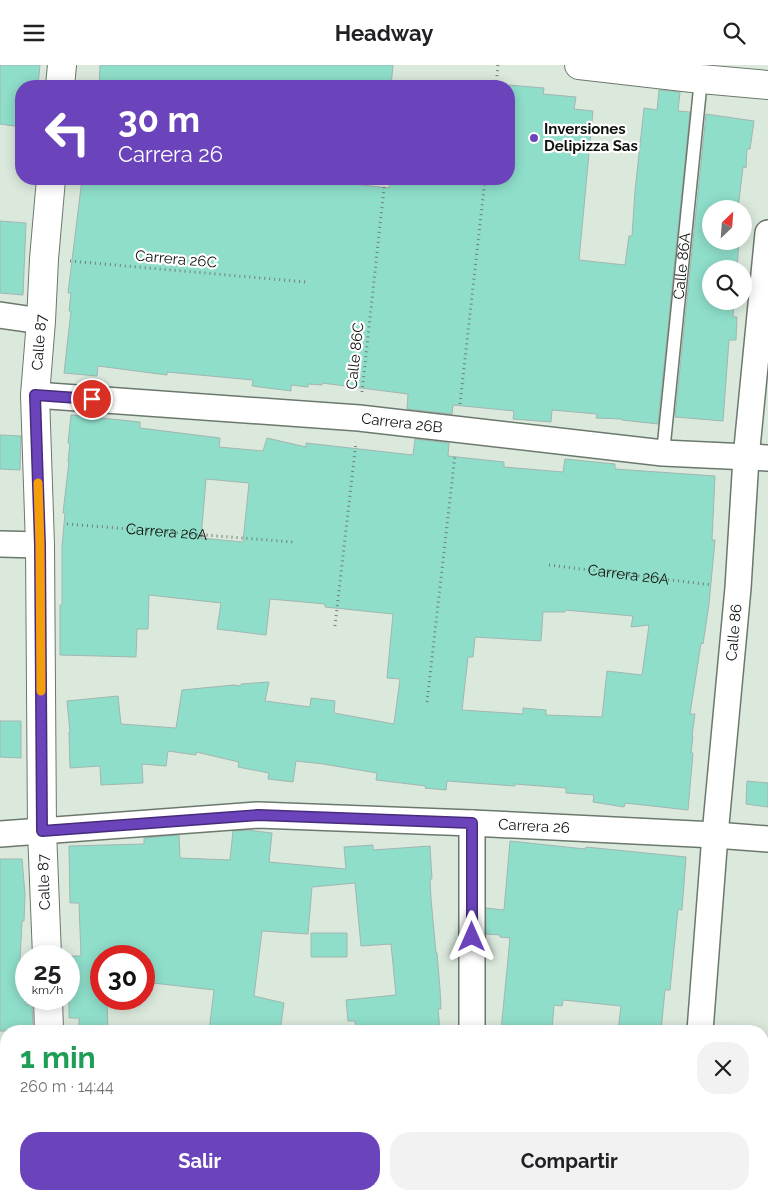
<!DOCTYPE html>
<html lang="es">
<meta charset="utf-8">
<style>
body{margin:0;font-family:Raleway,sans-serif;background:#f2f2f2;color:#202124;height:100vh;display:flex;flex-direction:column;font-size:19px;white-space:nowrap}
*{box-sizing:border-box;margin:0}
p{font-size:16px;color:#757577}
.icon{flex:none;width:28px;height:28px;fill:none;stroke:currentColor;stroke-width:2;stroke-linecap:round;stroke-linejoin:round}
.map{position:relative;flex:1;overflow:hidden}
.details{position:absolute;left:0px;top:960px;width:769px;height:175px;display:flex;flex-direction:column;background:#fff;border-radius:20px 20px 0 0;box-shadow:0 2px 12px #0003}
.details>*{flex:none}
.hud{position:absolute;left:15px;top:15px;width:500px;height:105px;border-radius:20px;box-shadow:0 2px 12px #0003;background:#6b44bc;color:#fff;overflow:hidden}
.needle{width:32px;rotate:25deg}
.controls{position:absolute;left:702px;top:135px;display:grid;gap:10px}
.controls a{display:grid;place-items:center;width:50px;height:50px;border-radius:50%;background:#fff;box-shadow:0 2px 12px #0003;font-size:25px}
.speed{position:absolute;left:15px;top:880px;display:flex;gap:10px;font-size:25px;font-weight:700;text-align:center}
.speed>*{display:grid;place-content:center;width:65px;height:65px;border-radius:50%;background:#fff;box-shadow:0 2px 12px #0003;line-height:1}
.speed small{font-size:12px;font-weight:400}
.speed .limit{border:8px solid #d22;background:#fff;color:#111}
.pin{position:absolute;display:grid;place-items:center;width:42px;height:42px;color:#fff;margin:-21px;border:2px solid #fff;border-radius:50%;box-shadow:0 1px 5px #0007}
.me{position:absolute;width:55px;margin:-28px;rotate:0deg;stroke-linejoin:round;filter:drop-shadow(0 0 4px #0008)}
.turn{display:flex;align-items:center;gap:18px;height:105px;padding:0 20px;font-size:22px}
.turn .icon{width:65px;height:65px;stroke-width:2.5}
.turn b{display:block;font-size:35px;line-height:42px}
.round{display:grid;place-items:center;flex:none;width:52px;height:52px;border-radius:20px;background:#f2f2f2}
.summary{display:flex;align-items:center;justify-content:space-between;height:85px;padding:0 20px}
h1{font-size:30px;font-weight:700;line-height:38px;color:#1e9e55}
.primary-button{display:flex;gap:10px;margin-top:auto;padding:10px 20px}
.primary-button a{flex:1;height:58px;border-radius:20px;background:#6b44bc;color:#fff;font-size:20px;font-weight:700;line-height:58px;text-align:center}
.primary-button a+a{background:#f2f2f2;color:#202124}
header{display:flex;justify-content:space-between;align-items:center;height:65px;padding:0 20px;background:#fff;font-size:22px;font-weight:700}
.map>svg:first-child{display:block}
.building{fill:#8edeca;stroke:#a2b6b1;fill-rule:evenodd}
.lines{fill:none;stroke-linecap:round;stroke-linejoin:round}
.lane-casing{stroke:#6b786c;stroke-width:15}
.street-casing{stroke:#6b786c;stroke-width:28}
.secondary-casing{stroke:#6b786c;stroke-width:30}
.path{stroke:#757e75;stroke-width:3;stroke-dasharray:1 4;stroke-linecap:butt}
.lane{stroke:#fff;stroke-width:12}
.street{stroke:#fff;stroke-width:25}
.secondary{stroke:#fff;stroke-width:28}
.route-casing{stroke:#462c7a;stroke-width:12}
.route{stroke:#6b44bc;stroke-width:9}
.slow{stroke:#f59e0b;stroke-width:9}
.poi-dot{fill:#6b44bc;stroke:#fff;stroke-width:2}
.labels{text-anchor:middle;stroke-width:4.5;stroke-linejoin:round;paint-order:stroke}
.poi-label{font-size:15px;font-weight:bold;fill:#0e130e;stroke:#fff;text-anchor:start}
.street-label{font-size:15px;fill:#0e130e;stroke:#fff}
</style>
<header><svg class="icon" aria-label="menu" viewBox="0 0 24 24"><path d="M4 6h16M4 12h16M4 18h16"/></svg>Headway<svg class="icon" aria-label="search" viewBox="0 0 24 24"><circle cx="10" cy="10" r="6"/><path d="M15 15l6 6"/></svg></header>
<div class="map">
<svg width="768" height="1135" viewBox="0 0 768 1135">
<rect width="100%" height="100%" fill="#dbe9dc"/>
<!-- building -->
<path class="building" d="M0,0H40L38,21H21V62L0,59Z
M100,0H393L391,21H99Z
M509,20L544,23L543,29L576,32L574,44L593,46L579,195L625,200L629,171H632L635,126L644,43L657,45L659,25L680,27L678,46L690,47L658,359L622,355V354L596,353L597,349L552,345L551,357L513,354L514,346L453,340L452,349L407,344L408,329L322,318V320L308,319V322L291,320V326L252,321L253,315L167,307V310L98,301L97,311L64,308L71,246H69L71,228H68L82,114H308L389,123L390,114H458L489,117L490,114H509Z
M706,49L754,56L750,84H747L746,103L743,102L738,144H711V176H739L737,204H711V236H734L733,252H737L736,275H729L723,356L675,352Z
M0,156L26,158L23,230L0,228Z
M71,350L140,357V363L220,373L219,382L263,386L267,373L306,382V378L413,390L415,374L449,378L448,391L504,397V402L563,407L565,394L615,399V404L715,411L712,475H715L709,539L703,579L701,578L690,649H695L692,671H693L691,688H693L688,745L625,738L624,742L593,737L594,730L566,728V723L515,719V721L447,716L446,725L425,723L426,721L376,715L377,708L323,699L296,696L293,717L268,714L269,708L238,702L239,697L196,687V690L168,686L166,701L142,699L143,718L101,720L100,701L70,703L69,667H70L67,636L118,631L121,659L176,663L182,625L233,620L241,621V619L269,617L265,636L310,642L311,633L335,636L334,648L394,659L400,614L387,613L393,549L325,542V539L270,534L266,570L217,564L221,538L149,530L148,564H137L136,592L60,590V540H62V482L65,448H63L69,397H68L70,378H68ZM206,414L249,418L243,477L201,473ZM565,545L633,551L631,562L649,560L642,610L607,606L602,652L546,650V645L523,643V649L462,645L468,592H473L475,572L541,576L543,547H565Z
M0,370L21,371L20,405L0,404Z
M0,656H21V693L0,692Z
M747,716L768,718V742L746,739Z
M247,765L272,768L269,797L346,804L344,782L373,780V785L430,781L432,814H430L431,834L436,888H437L440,924L441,944H438L440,966H356L355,956H348L346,935L396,930L391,879L361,881L355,818L312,822L308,869L262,866L254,931L284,938L280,966H209L214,925L144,917V891H101V934H107L108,966H79V953H69V891H81L79,838H70L69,781L144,779V773L179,770L180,793L230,795L233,766Z
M510,776L585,784L586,782L686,792L682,845L678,844L670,925H665L661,966H618L621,941L563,935L562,941L554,940L552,966H501L510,873L500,872V870L486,869V843L504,845Z
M0,794H22L25,829L24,856H22L20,896H26V940L32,939L33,966H0Z
M311,868H347V892H311Z"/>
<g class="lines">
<defs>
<g id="lane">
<path id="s3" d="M663,388L701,14"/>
</g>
<g id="street">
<path d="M0,250L41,256"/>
<path id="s4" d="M35,330L359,353L663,388L768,393"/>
<path d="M0,479L40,480"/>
<path d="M472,758V966"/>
<path id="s5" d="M0,769L258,750L472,758L715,770L768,774"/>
<path id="s6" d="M700,966L715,770L738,523L746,393L768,168"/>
<path d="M0,1086L6,1085"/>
<path d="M601,1129L642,1135"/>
<path d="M687,1135V1129"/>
</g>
<g id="secondary">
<path d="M579,0L701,14L768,20"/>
<path d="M60,21L62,0"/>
<path id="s7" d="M47,891L42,766L40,480L35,330L41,256L44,194L51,114"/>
<path d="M48,934L49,966"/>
<path d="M56,1129V1135"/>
</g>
</defs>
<!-- lane casing -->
<use href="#lane" class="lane-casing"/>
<!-- street casing -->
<use href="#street" class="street-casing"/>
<!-- secondary casing -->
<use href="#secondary" class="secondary-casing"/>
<!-- path -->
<g class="path">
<path d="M496,21L498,0"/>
<path d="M70,196L306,217"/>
<path d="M362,327L385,114"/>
<path d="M460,339L485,114"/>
<path id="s1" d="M67,459L293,477"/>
<path id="s2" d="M549,500L712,520"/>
<path d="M335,561L356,377"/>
<path d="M427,637L455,390"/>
</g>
<!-- lane -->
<use href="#lane" class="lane"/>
<!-- street -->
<use href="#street" class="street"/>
<!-- secondary -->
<use href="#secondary" class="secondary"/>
</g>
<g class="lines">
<defs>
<path id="route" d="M92,334L35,330L40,480L42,766L258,750L472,758V872"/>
</defs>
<!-- route casing -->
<use href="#route" class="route-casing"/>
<!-- route -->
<use href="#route" class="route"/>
<!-- slow -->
<path class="slow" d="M38,418L40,480L41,626"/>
</g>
<!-- markers -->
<circle class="poi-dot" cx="534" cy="73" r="5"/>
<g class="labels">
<!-- poi labels -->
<g class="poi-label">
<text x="544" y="69">Inversiones<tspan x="544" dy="17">Delipizza Sas</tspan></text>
</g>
<!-- street labels -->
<g class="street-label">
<text transform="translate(176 194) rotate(5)" y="5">Carrera 26C</text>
<text dy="5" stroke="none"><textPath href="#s3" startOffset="188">Calle 86A</textPath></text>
<text dy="5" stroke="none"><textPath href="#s7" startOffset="614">Calle 87</textPath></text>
<text transform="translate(355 291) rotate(-84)" y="5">Calle 86C</text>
<text dy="5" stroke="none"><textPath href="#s4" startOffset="368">Carrera 26B</textPath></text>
<text dy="5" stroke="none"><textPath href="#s1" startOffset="100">Carrera 26A</textPath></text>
<text dy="5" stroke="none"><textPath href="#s2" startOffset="80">Carrera 26A</textPath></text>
<text dy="5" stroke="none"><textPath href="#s6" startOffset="400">Calle 86</textPath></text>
<text dy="5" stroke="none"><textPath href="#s5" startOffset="535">Carrera 26</textPath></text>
<text transform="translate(44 817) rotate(-92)" y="5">Calle 87</text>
</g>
</g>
</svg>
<div class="controls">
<a><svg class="needle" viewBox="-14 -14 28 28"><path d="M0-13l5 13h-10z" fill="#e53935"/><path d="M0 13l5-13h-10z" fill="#757577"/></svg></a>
<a><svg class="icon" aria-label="search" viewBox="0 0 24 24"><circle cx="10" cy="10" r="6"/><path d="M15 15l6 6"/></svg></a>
</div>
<div class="speed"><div>25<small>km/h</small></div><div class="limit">30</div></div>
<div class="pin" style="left:92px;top:334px;background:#d93025"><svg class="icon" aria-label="arrive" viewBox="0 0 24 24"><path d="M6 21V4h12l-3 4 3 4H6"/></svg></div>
<svg class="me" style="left:472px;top:872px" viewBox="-20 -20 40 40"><path d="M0-17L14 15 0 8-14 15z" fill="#6b44bc" stroke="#fff" stroke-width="4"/></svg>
<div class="hud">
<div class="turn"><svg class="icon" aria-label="left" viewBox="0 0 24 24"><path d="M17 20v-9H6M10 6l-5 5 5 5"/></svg><div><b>30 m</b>Carrera 26</div></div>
</div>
<section class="details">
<div class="summary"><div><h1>1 min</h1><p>260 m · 14:44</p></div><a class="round"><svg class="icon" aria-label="close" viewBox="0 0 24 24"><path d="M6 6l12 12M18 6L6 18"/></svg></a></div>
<div class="primary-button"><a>Salir</a><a>Compartir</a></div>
</section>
</div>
